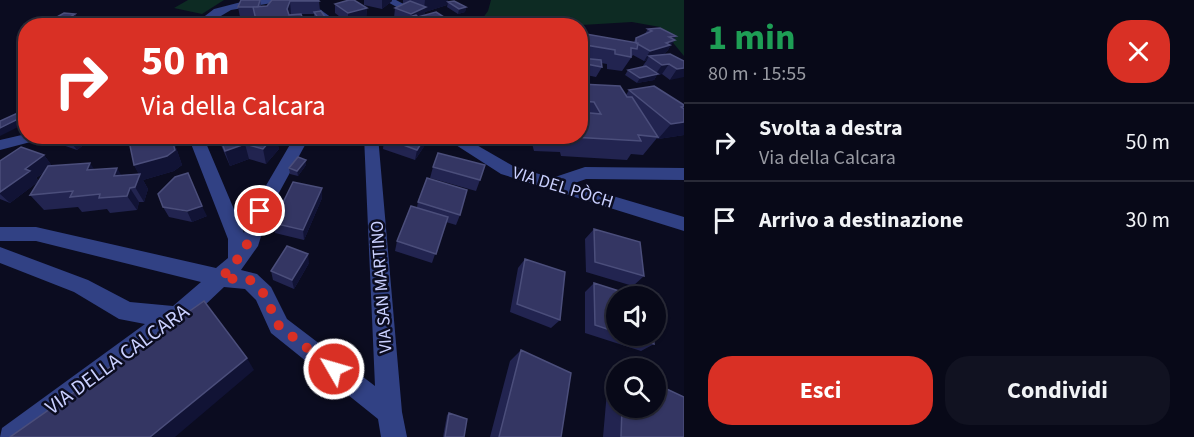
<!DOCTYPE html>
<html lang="it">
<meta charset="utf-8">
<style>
body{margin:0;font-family:"Source Sans 3",sans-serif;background:#111221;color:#f1f3f6;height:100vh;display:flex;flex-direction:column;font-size:22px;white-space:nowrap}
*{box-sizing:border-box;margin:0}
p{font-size:20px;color:#989aa2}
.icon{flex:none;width:33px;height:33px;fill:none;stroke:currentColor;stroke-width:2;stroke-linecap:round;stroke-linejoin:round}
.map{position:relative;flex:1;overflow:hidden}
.side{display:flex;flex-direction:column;background:#080918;width:510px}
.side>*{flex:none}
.hud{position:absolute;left:18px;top:18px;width:570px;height:126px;border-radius:24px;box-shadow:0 2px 4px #0004,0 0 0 2px #292a37;background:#d93025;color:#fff;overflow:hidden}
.tools{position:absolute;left:606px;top:286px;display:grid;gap:12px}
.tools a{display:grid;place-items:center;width:60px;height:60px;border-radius:50%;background:#080918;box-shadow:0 2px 4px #0004,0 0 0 2px #292a37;font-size:30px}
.pin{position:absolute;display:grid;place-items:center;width:51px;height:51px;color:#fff;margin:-26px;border:3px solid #fff;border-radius:50%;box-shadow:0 2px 6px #0007}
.me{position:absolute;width:66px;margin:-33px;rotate:308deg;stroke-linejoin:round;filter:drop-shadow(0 0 4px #0008)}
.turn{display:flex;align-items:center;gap:21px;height:126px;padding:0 24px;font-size:27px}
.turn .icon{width:78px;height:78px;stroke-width:2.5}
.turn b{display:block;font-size:42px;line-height:51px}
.round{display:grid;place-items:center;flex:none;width:63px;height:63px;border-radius:24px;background:#111221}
.headline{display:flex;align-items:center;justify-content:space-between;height:102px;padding:0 24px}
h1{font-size:36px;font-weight:700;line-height:45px;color:#1e9e55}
.button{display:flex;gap:12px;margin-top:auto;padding:12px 24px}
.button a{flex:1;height:69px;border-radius:24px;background:#d93025;color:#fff;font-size:24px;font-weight:700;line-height:69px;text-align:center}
.button a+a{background:#111221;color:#f1f3f6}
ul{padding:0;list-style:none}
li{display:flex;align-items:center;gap:18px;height:78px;padding:0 24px;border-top:2px solid #292a37}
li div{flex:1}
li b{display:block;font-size:22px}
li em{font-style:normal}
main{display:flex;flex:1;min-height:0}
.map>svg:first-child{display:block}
.green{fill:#0d2b23}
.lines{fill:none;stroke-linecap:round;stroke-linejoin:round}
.minor{fill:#314184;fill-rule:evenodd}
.wall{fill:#222450;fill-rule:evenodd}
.shaded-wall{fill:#111335}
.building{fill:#343663;stroke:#4b4e7b;stroke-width:1.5}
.route{stroke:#d93025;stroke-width:10;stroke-dasharray:0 18}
.labels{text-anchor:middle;stroke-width:5;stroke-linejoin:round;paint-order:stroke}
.street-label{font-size:18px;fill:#cad0ff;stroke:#0b0c20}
.near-street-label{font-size:21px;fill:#cad0ff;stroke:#0b0c20}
</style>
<main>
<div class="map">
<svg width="684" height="437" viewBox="0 0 684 437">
<rect width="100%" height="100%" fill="#0b0c20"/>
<!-- green -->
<path class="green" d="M188,0H224L202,14L174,8Z
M491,0H684V56L660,27L632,22L565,26H477L488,11Z"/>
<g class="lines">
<!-- minor -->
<path class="minor" d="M249,0H290L231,10L204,26H192L214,9Z
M296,0H307L343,26H330Z
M384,0H396L445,26H431Z
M26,134V136H44L42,139L0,150V140Z
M188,136H203L244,233L251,211L295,136H310L269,211L258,246L241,270L257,274L271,287L287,319L375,386L364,136H378L402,412L407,437H381L378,419L271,333L256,300L245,289L224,287L185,324L165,336L32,437H0L2,428L145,324L119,319L74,292L0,263V247L88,280L130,302L173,306L201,282L36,241H0V227H36L216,268L228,258V239Z
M442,136H461L513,166L552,178L585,167L684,168V180L586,179L572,184L684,217V231L501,174Z"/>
</g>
<!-- wall -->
<path class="wall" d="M260,0L261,6H267L272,0L319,1L320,11L325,17V19L341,26L318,23L314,17V14H301L303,19V26H243L255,20V17H240L238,7Z
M364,0H392V1L382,9L364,5Z
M403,0H448L447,5L425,12L424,15L458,26H400L401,20L394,18L395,8L403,4Z
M448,2L466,7L465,12L458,14L447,7Z
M335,4L367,8L366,18L348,23L335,13Z
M75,14L77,19L67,26H50L48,22Z
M648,29L676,36L668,50L664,54L684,61L670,80L662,74L657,75L654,80L637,83L625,75L628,70L642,67L647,60L644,61L633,55L622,71L607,69V64L601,63L602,67L596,77L586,75L583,81H580V33L633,43L636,38L644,35Z
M26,39V49L22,48L19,43Z
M580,84L626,95L629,90L684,105V135L658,139L657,138L643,155L631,154L627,160L561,156L560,152L534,151L530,136H580Z
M50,136H95L77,150L54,142Z
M128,136H172L182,165L174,171L143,180L148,189L144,202H139L137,210L110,213L107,209L82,212L78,207L44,210L30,195L39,181L10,203L0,199V161L44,155L52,166L95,170L122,175L139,174L134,165ZM46,171L39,181L36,178Z
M217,136H287L281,144L277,143L279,149L266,164L249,159L230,166Z
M318,136H345L342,144L318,139Z
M386,136H431L415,160L383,149L384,138Z
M306,165L298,176L290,174L289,168Z
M433,167L480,180L476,191L430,178Z
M322,188V198L304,240L275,233L273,223Z
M418,202L460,215L456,225L446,222L432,263L395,251L397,241L417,207Z
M163,207L207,216L192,222L169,217Z
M594,229L644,276L633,286L586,272L585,239Z
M525,259L560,320L551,328L510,312L518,268Z
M309,263L294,289L273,280L271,271Z
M594,283L616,297V336H653L654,344L641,351L585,333V292Z
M521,350L561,437H490L510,361Z
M616,375V408H656L684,437H603L608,380Z
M449,413L464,437H443L447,415Z"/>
<!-- shaded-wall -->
<path class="shaded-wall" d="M382,0H392V1L382,9Z
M425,0H448L447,5L425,12L424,17L414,18L409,24L411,14L424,8Z
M290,1L291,14L288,22L287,9Z
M466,7L465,12L458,14L459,9Z
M367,8L366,18L348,23V13Z
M75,14L77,19L67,26H60L59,24Z
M325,17V22L323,19V23H318V18Z
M279,19L280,26H272L271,20Z
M303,19V26H283Z
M676,36L672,41L675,40L664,55L649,56L647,60L644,61L650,51L669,37Z
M669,64L662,74L657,75L654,80L637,83L640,78L655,75L662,65Z
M684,68V77L670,80L677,69Z
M26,115V123L0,136V128Z
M684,122V135L658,139L671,124Z
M74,136H95L77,150L69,140Z
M171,136H172L173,138L182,165L174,171L143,180L148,189L144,202L135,187L139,175L134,165Z
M274,136H276L279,149L266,164L263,149Z
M280,136H287L281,144Z
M342,136H345L342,144Z
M426,136H431L415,160L417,150Z
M245,144L249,159L230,166L225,151Z
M44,155L52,166L36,178L39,181L10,203L0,194V192L25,169Z
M306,160V165L298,176L297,171Z
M90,163L100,178L87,170Z
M117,168L126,183L114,176Z
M130,188L139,202L137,210L127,196Z
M322,188V198L304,240L303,230Z
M202,206L207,216L192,222L187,211Z
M308,254L309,263L294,289L292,280Z
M247,358L254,370L175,437H150Z"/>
<!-- building -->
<path class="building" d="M241,0H260L258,7H238Z
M272,0H318L319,1H290L287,9L289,15L301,14L303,19L283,26L279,19L271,20L273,26H243L242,22L256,20L253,7L267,6Z
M349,0H354L367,8L348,13L335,4Z
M410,1L426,7L411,14L395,8Z
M454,1L466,7L459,9L448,2Z
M321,11L325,17L318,18L314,12Z
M436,12L458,26H426L414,18Z
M64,13L75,14L59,24L48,22Z
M416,15L418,17L414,18V22L419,26L400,25L407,24L401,19Z
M335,17L341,26H318V24L324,23L323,19Z
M520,22L539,26H516Z
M660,28L676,36L669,37L675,40L666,43L670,45L650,51L636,43V38L652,31L648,29Z
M580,33L638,43L637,49L631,48V57L615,54V50L580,44Z
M26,39V45L19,43Z
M580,45L583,46L582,51H580Z
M670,54L684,61V68L677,69L669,64L662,65L649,56Z
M580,58L601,60L602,67L586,64L588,71L580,70Z
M646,66L658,74L640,78L628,70Z
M580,84L620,86L627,97H632L658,137L638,135L641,141L572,137V136H580V112L601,114L594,102L580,101Z
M654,86L684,105V106L681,107L684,109V122L671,124L629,90Z
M22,111L26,113V115L0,128V121Z
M60,136H74L69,140Z
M128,136H171L175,150L167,156L134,165Z
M219,136H274L263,149L245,144L225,151Z
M386,136H426L417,150L384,138Z
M21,147L44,155L25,169L30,171L0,192V161Z
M438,153L485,165L480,180L433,167Z
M298,157L306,160L297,171L289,168Z
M90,163L87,170L117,168L114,176L140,174L135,187L130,188L127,196L99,198L100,194L70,197L73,191L30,195L48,166Z
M188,173L202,206L187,211L163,207L158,194L175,177Z
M427,178L467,190L460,215L418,202Z
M293,182L322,188L303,230L273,223Z
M411,206L448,217L436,254L397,241Z
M594,229L640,242L644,276L595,262Z
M287,246L308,254L292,280L271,271Z
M525,259L565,272L560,320L517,304Z
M594,283L638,297H616V332L595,325Z
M204,301L247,358L150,437H10Z
M630,336H653L654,344Z
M521,350L571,373L561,437H499Z
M656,384L684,397V437H621L622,408H656Z
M449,413L467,419L464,437H445Z"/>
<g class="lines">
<!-- route -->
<path class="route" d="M260,211C252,239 242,257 221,278L250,280L264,294L279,326L334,369"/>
</g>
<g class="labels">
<!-- street labels -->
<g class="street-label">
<text transform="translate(563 187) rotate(17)" y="6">VIA DEL PÒCH</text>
<text transform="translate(381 287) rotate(-94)" y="6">VIA SAN MARTINO</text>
</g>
<!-- near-street labels -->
<g class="near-street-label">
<text transform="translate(117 359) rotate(-36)" y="7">VIA DELLA CALCARA</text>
</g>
</g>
</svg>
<div class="tools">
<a><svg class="icon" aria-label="sound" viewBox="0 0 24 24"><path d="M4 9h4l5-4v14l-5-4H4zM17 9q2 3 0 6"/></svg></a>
<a><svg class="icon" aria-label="search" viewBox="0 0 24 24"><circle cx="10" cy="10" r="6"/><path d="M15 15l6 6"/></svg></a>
</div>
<div class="pin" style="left:260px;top:211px;background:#d93025"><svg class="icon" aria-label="arrive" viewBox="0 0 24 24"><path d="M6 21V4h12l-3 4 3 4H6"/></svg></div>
<svg class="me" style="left:334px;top:369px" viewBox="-20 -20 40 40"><circle r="17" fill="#d93025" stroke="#fff" stroke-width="3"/><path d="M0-11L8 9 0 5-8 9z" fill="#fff"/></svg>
<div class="hud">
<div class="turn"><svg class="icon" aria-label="right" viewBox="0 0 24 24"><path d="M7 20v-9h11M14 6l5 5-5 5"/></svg><div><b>50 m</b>Via della Calcara</div></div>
</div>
</div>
<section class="side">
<div class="headline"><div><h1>1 min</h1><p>80 m · 15:55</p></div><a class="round" style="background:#d93025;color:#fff"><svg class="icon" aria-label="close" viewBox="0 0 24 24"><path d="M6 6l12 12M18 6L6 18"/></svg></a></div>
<ul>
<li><svg class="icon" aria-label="right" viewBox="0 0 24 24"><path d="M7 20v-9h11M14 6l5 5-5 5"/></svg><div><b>Svolta a destra</b><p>Via della Calcara</p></div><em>50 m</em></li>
<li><svg class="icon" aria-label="arrive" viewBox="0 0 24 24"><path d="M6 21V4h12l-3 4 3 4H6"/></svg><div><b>Arrivo a destinazione</b></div><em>30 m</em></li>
</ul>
<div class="button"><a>Esci</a><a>Condividi</a></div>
</section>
</main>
